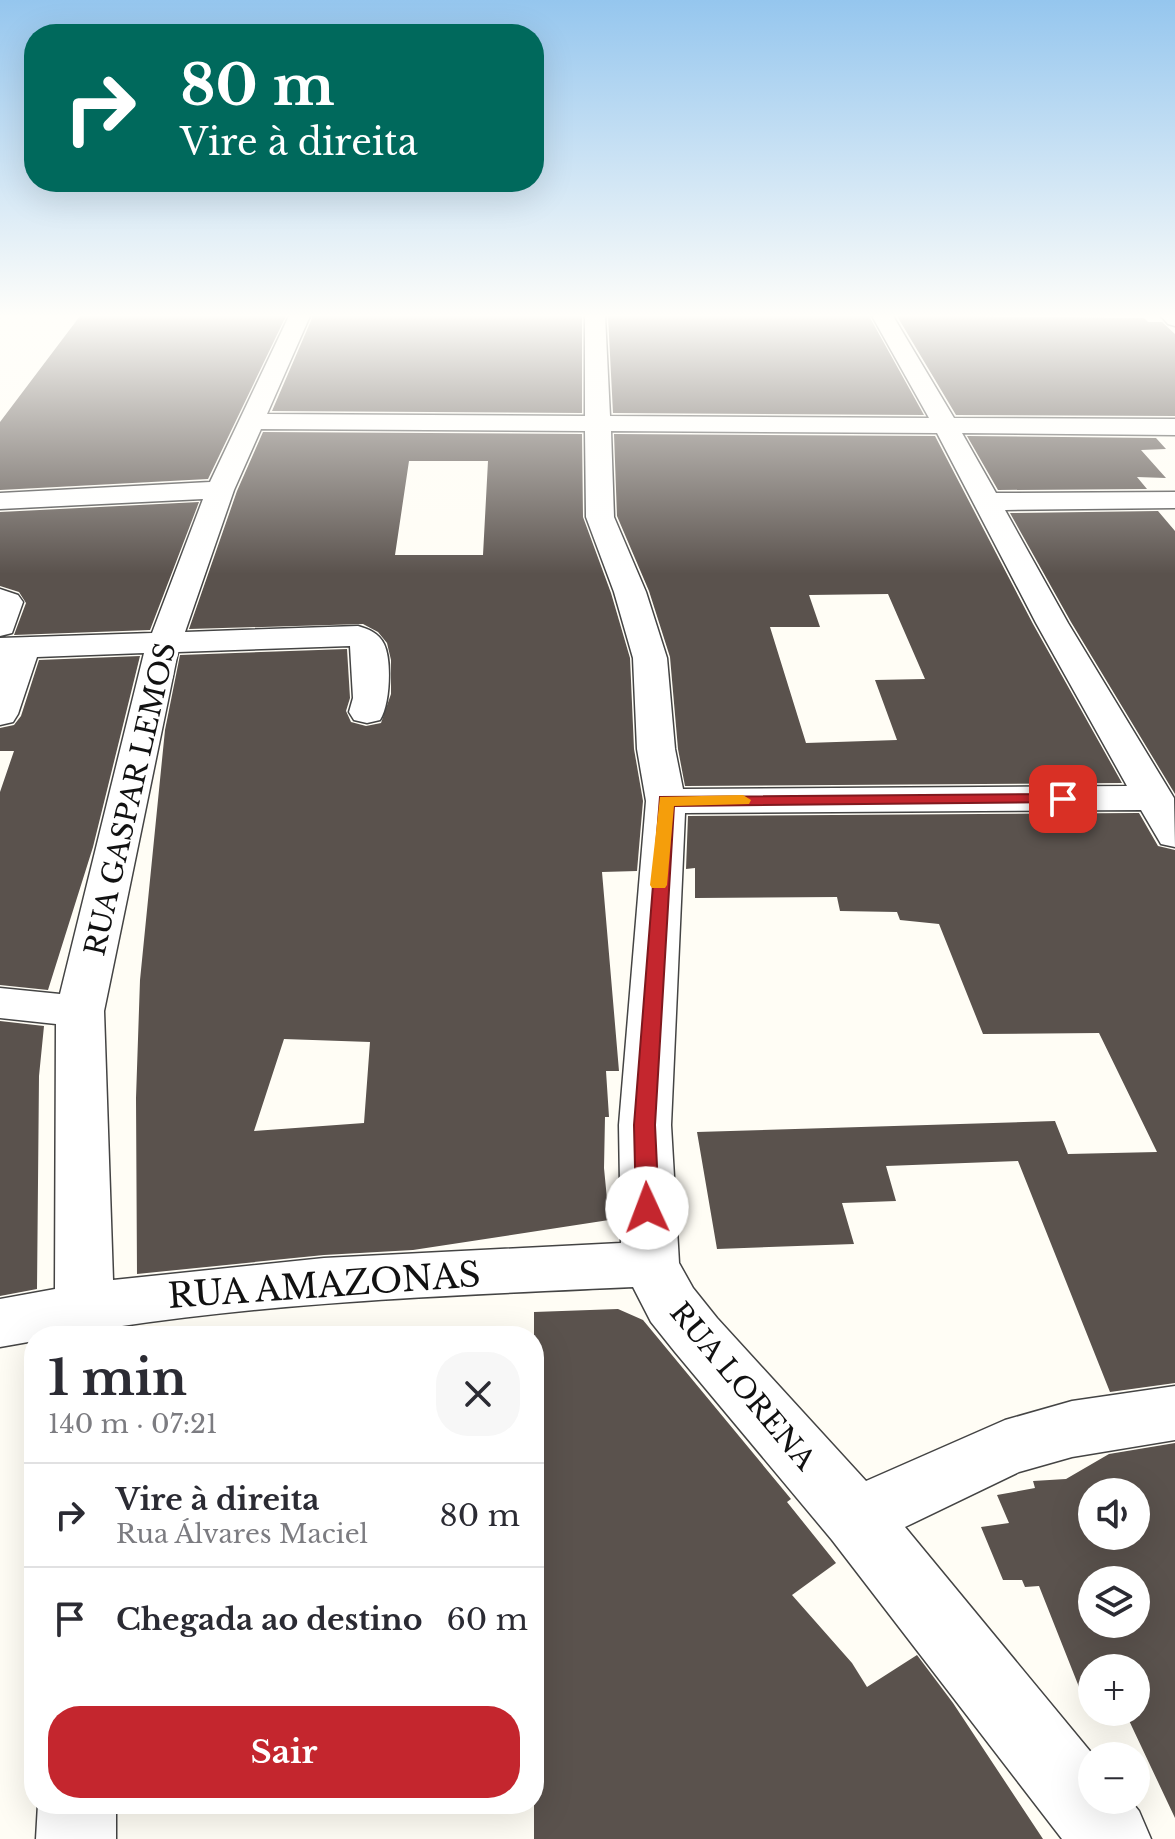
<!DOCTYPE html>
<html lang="pt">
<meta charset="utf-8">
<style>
body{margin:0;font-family:"Libre Baskerville",serif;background:#f7f7f7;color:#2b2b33;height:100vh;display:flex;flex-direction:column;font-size:30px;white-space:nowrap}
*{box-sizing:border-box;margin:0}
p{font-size:26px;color:#7c7c81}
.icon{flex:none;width:44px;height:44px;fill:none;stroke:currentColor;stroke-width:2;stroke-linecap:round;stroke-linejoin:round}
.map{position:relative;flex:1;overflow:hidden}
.sheet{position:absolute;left:24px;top:1326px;width:520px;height:488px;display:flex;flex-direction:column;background:#fff;border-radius:32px;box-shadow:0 8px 32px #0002}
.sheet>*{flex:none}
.top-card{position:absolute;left:24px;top:24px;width:520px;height:168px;border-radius:32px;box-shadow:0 8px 32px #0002;background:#00695c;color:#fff;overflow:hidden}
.controls{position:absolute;left:1078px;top:1478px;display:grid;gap:16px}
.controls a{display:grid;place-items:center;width:72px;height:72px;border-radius:50%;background:#fff;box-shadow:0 8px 32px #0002;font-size:40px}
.pin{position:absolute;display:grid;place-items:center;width:68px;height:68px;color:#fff;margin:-34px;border-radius:16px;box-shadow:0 4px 12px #0006}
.me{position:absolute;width:88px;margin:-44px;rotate:358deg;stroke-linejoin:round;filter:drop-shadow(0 0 6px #0008)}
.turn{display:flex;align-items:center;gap:28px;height:168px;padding:0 24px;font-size:36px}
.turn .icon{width:104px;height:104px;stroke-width:2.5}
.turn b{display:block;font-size:56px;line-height:68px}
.round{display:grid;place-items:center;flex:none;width:84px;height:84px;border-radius:32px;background:#f7f7f7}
.headline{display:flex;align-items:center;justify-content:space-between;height:136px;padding:0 24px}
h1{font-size:48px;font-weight:700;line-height:60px}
.cta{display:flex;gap:16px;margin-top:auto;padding:16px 24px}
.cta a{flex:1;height:92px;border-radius:32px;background:#c4262e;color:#fff;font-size:32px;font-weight:700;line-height:92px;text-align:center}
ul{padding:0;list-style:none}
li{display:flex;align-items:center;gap:24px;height:104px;padding:0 24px;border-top:2px solid #e1e1e2}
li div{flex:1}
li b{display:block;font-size:30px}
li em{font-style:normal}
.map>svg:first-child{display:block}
.building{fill:#5a524d;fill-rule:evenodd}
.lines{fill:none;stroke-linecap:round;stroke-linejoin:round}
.minor-casing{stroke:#444;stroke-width:3}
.minor{fill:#fff;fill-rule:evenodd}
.route{fill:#c4262e;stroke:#7f191e;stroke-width:2}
.slow{fill:#f59e0b}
.labels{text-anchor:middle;stroke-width:8;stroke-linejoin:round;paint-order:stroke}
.street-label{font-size:28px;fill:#111;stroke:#fff}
.near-street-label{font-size:34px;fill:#111;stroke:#fff}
</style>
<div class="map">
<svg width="1175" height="1839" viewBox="0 0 1175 1839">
<rect width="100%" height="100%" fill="#fffdf5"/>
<!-- building -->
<path class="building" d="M80,316H286L208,479L0,490V422Z
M313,316H582V413L272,411Z
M608,316H869L924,415L613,413Z
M897,316L1144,318L1148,322H1162L1175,334V416L956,415Z
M263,432L582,434L583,517L611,593L630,658L634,749L643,801L637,871L602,872L619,1071H606L609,1117H605L604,1168L609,1220L413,1250L324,1255L137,1274L136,1098L140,980L165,730L180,655L347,649L350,698L346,711L351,722L366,726L381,723L391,694V660L387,643L378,632L363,624L189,629L237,491ZM409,461H488L483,555H395ZM284,1039L370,1042L364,1123L254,1131Z
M614,434L935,436L1033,624L1122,783L685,786L678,749L670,657L649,591L617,516ZM888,594L925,679L875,680L897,740L806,743L770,627H820L809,595Z
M967,436L1156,438L1166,449L1141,450L1166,478L1137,477L1147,489L998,490Z
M199,502L150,630L14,635L26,603L19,592L0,586V512Z
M1158,511L1175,531V794L1071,622L1010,513Z
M140,656L93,847L48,990L0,985V792L14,751H0V728L14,725L21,716L39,660Z
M1139,813L1158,846L1175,850V1383L1110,1392L1018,1161L886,1166L896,1201L842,1203L854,1244L717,1249L697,1132L1055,1121L1068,1154L1157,1152L1099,1033L983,1034L939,924L900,920L897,912L840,911L837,897L695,898V868L686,869L688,816Z
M0,1021L44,1026L39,1076L37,1289L0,1296Z
M618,1309L643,1320L791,1499L787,1502L836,1563L792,1595L852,1663L867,1687L917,1655L953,1703L1043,1839H534V1312Z
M1175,1443V1818L1125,1712H1136V1668H1092V1685L1079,1687L1039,1586L1025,1587L1022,1580H1003L981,1527L1009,1523L997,1495L1035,1488L1033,1481L1066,1479L1109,1454ZM1092,1492H1136V1536H1092ZM1092,1580H1136V1624H1092Z"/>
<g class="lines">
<defs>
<path id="minor" d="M289,316H310L267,414L585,416V316H605L610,416L929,418L872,316H893L954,418L1175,419V435L962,433L996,493L1175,492V508L1005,510L1068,623L1174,798L1175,847L1161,844L1141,810L685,813L671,1125L679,1263L693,1288L717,1318L866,1481L1005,1420L1072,1401L1175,1386V1440L1072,1457L1019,1472L905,1527L1094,1756L1092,1800H1130L1139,1811L1151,1839H1062L832,1540L675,1352L651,1322L633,1287C460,1295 286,1301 115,1327V1336H34V1341L0,1347V1299L55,1289L56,1024L0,1018V988L60,994L144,653L37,657L18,714L13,722L0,725V638L152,633L203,499L0,509V493L210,482ZM261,429L585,431L586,517L614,592L633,658L637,749L646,801L619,1125L621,1243L324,1258L113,1280L104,1011L178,652L350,646L353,698L349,712L354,720L367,723L380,720C390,705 392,660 384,644C379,633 368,629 358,626L185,632L234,490ZM611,431L937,433L1036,623L1127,786L683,789L675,749L667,658L646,592L614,517Z
M1161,316H1175V326L1168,324Z
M0,589L18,595L23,602L12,633L0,636Z
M38,1804H116V1839H36Z"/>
</defs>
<!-- minor casing -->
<use href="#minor" class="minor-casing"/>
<!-- minor -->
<use href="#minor" class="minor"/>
</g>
<!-- sky -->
<linearGradient id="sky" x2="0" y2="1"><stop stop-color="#95c6ee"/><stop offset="0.55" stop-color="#fffefa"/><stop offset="1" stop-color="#fffefa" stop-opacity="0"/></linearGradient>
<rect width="1175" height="574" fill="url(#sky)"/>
<!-- route -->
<path class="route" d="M1063,794L1071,799L1069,802L674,806L655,1125L659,1208L655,1214L647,1217L639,1214L636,1208L634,1125L660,797Z"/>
<!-- slow -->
<path class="slow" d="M743,795L751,800L749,804L674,806L667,885L665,888H652L650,885L660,797Z"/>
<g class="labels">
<!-- street labels -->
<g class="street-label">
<text transform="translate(130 799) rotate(-77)" y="10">RUA GASPAR LEMOS</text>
<text transform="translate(743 1386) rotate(50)" y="10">RUA LORENA</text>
</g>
<!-- near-street labels -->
<g class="near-street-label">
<text transform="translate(324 1285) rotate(-4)" y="12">RUA AMAZONAS</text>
</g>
</g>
</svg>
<div class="controls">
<a><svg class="icon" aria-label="sound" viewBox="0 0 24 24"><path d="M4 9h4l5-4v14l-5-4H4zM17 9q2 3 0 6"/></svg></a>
<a><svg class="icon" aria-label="layers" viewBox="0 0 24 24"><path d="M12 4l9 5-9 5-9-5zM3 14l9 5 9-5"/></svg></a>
<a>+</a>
<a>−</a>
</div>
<div class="pin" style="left:1063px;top:799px;background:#d93025"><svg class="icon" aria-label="arrive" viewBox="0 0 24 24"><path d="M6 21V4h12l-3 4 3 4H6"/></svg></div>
<svg class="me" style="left:647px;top:1208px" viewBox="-20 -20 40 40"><circle r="19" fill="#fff"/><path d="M0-13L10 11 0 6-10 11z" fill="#c4262e"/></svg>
<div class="top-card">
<div class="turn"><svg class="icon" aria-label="right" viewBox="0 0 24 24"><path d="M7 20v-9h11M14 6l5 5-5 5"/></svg><div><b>80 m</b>Vire à direita</div></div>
</div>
<section class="sheet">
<div class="headline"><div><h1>1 min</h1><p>140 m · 07:21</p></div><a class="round"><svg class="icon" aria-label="close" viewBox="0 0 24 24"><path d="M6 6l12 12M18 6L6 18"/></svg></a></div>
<ul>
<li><svg class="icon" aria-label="right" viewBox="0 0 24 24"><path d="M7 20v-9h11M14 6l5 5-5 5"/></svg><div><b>Vire à direita</b><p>Rua Álvares Maciel</p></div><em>80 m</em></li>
<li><svg class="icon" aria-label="arrive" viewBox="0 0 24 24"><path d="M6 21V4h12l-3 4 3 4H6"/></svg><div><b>Chegada ao destino</b></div><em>60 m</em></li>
</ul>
<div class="cta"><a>Sair</a></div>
</section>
</div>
